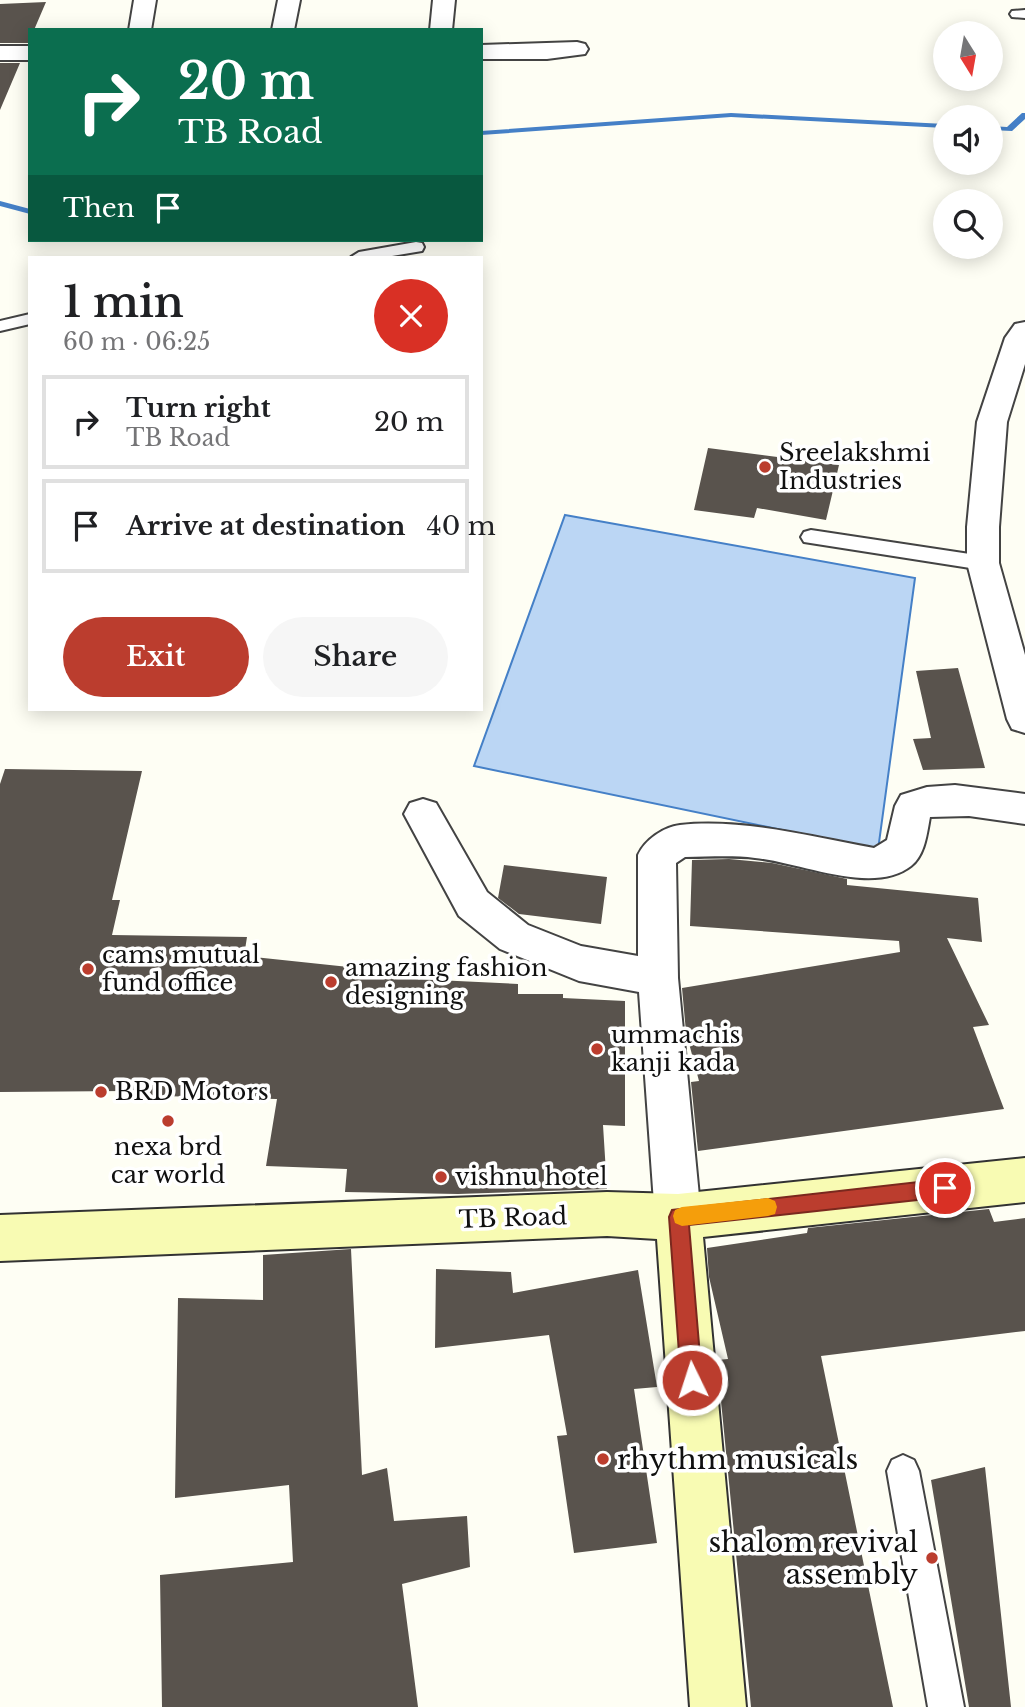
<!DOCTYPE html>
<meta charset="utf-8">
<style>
body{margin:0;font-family:"Libre Baskerville",serif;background:#f6f6f6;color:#202124;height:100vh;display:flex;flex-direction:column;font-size:26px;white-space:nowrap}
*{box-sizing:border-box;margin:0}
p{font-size:23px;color:#757577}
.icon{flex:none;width:38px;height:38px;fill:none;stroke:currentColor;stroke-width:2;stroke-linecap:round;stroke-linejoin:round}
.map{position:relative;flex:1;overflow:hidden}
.sheet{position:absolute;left:28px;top:256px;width:455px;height:455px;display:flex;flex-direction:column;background:#fff;border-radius:0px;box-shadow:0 4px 18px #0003}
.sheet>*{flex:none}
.top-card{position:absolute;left:28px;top:28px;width:455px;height:214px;border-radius:0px;box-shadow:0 4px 18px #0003;background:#0b6e4f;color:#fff;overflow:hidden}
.needle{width:46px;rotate:169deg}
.tools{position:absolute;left:933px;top:21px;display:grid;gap:14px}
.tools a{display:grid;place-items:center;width:70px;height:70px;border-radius:50%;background:#fff;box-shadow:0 4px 18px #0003;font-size:35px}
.pin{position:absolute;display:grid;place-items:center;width:60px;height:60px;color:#fff;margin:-30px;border:4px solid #fff;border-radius:50%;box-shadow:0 2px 7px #0007}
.me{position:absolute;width:77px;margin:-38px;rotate:356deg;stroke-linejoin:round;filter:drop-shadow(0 0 5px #0008)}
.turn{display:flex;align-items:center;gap:24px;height:147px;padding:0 35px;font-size:32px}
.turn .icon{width:91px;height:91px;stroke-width:2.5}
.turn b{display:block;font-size:49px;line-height:60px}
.then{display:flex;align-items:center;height:66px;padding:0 35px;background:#0003;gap:14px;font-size:26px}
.round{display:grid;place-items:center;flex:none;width:74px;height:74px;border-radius:37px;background:#f6f6f6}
.summary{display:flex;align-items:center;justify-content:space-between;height:119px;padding:0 35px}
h1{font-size:42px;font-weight:600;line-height:52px}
.cta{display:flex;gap:14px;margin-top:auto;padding:14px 35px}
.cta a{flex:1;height:80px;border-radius:42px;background:#bb3d2e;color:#fff;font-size:28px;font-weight:600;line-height:80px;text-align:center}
.cta a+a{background:#f6f6f6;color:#202124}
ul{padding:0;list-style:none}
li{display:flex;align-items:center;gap:21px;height:94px;margin:0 14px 10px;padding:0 21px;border:4px solid #e0e0e0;border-radius:0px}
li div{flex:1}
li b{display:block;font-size:26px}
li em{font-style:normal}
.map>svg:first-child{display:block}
.water{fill:#bbd6f4;stroke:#4580c7;stroke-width:2}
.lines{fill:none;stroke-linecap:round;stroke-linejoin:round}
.stream{fill:#4580c7;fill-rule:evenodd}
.building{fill:#59534d}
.lane-casing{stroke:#434343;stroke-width:4}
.street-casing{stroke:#434343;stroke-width:4}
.secondary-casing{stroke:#323232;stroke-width:4}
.lane{fill:#fff;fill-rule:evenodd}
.street{fill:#fff;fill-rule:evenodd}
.secondary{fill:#f8fbb3;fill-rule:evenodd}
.route{fill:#bb3d2e;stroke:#7a281e;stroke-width:2}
.slow{fill:#f59e0b}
.poi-dot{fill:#bb3d2e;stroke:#fff;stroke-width:2.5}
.labels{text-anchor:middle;stroke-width:7;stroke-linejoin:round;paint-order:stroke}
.poi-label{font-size:24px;fill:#101010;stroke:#fff;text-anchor:start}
.street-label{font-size:24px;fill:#101010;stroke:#fff}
.near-poi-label{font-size:28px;fill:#101010;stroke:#fff;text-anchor:start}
</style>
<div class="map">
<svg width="1025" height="1707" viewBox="0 0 1025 1707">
<rect width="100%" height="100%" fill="#fefef4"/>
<!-- water -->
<path class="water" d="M565,515L915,578L878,850L474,766Z"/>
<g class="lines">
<!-- stream -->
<path class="stream" d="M731,113L945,124V128L731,117L481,135V131Z
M1022,113H1025V119L1012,131L990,130V126L1007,127Z
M0,201L30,209V214L0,206Z"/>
</g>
<!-- building -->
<path class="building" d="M46,2L34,30H30L28,43H0V4Z
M0,63H20L0,110Z
M708,448L839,465L826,520L757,508L754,518L694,510Z
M958,668L985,768L923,770L913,739L931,738L916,671Z
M5,769L142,771L112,900H120L112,935L247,937L244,956L358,968L359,964L417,969L415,979L518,984V994H563V998L625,1001V1126L603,1125L607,1189L458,1194L345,1192L347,1169L266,1166L277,1099L124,1095L125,1091L0,1092V784Z
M729,859L772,863L847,879V885L978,898L982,942L947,938L989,1025L973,1027L1004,1109L698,1151L691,1082L699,1081L686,1032L682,988L900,952L899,941L690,926L692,860Z
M504,865L607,877L601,924L519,914L498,898Z
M989,1209L994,1222L1025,1218V1331L821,1356L893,1707H751L717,1360L728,1359L709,1277L707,1248L807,1233L808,1228Z
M351,1249L362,1475L387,1468L394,1521L467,1516L470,1567L402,1584L418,1707H162L160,1575L293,1562L289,1485L175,1498L178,1298L263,1300V1255Z
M436,1269L511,1272L513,1293L638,1270L657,1387L634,1389L657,1543L574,1553L557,1436L567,1435L549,1335L435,1348Z
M985,1467L1011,1707H969L931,1480Z"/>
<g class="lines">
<defs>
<path id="lane" d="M1025,10V18L1012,17L1010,14L1012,11Z
M416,242L422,243L424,247L422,251L386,257H351L359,252Z
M30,314V324L0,331V321Z
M811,530L983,556L990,558L993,563L990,568L983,570L804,542L801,537L804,532Z
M903,1455L914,1460L919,1471L964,1707H928L887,1471L892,1460Z"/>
<path id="street" d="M134,0H156L151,30H129Z
M278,0H300L294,30H272Z
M433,0H455L452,30H430Z
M577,42L585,44L588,49L585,54L547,59H481V45Z
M0,46H30V60H0Z
M1025,322V364L1007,422L999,527V563L1025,655V733L1012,729L1007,719L967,563V527L977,422L1005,338L1015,324Z
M955,785L1025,794V824L969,816L930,817C927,833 925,855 911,866C873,896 799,862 755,858C732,855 708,857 685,857L676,863L678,978L701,1217L694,1233L678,1240L662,1233L655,1217L639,992L579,981L500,949L459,916L404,814L410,803L423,799L436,803L487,892L528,925L581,946L638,956V855C645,840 663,827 680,825C743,818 812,837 874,848L887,840L895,806L901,795L927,787Z"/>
<path id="secondary" d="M1025,1158V1202L703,1237L746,1707H690L657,1239L607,1236L0,1261V1215L607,1192L678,1194Z"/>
</defs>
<!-- lane casing -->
<use href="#lane" class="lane-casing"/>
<!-- street casing -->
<use href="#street" class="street-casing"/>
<!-- secondary casing -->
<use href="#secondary" class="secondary-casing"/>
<!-- lane -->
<use href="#lane" class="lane"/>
<!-- street -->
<use href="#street" class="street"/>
<!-- secondary -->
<use href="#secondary" class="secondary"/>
</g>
<!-- route -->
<path class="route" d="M945,1179L952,1182L954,1188L952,1194L945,1197L689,1225L702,1380L699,1387L692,1390L684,1387L681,1380L669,1217L672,1210Z"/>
<!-- slow -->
<path class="slow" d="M768,1198L775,1201L777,1207L775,1214L768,1216L682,1226L675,1223L673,1216L675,1210L682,1207Z"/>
<!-- markers -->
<g class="poi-dot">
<circle cx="765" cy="467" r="7"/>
<circle cx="88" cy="969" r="7"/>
<circle cx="331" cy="982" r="7"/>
<circle cx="597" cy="1049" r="7"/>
<circle cx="101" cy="1092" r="7"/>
<circle cx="168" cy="1121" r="7"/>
<circle cx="441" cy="1177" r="7"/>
<circle cx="603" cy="1459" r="7"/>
<circle cx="932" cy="1558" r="7"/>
</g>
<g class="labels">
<!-- poi labels -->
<g class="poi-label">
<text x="779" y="461">Sreelakshmi<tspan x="779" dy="28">Industries</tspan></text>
<text x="102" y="963">cams mutual<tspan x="102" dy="28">fund office</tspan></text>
<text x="345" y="976">amazing fashion<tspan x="345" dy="28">designing</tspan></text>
<text x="611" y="1043">ummachis<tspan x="611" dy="28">kanji kada</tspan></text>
<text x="115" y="1100">BRD Motors</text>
<text x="168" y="1155" text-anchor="middle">nexa brd<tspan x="168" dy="28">car world</tspan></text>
<text x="455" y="1185">vishnu hotel</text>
</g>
<!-- street labels -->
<g class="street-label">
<text transform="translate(513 1218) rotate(-2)" y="8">TB Road</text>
</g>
<!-- near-poi labels -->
<g class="near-poi-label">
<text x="617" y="1469">rhythm musicals</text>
<text x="918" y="1552" text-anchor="end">shalom revival<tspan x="918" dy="32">assembly</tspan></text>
</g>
</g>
</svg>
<div class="tools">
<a><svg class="needle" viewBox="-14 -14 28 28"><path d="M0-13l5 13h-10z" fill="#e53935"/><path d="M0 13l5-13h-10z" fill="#757577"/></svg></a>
<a><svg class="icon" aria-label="sound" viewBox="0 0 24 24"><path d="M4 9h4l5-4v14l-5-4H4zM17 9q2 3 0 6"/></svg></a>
<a><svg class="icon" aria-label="search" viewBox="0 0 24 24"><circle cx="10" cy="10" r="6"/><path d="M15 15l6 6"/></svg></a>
</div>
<div class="pin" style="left:945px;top:1188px;background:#d93025"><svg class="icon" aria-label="arrive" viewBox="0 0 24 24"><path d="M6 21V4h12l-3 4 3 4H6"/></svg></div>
<svg class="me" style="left:692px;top:1380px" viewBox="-20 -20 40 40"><circle r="17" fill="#bb3d2e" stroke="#fff" stroke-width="3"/><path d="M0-11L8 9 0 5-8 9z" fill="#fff"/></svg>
<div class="top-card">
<div class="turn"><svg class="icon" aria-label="right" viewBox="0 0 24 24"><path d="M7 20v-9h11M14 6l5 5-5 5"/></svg><div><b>20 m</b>TB Road</div></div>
<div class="then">Then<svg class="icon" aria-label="arrive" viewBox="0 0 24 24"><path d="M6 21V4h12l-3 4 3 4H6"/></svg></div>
</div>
<section class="sheet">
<div class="summary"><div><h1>1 min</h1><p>60 m · 06:25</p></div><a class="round" style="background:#d93025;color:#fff"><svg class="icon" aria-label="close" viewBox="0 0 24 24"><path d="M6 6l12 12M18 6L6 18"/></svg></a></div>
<ul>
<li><svg class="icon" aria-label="right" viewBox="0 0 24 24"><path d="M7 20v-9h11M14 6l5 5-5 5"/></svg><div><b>Turn right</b><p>TB Road</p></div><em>20 m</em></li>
<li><svg class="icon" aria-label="arrive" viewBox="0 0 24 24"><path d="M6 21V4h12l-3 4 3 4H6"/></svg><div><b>Arrive at destination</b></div><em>40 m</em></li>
</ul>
<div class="cta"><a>Exit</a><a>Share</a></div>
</section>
</div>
